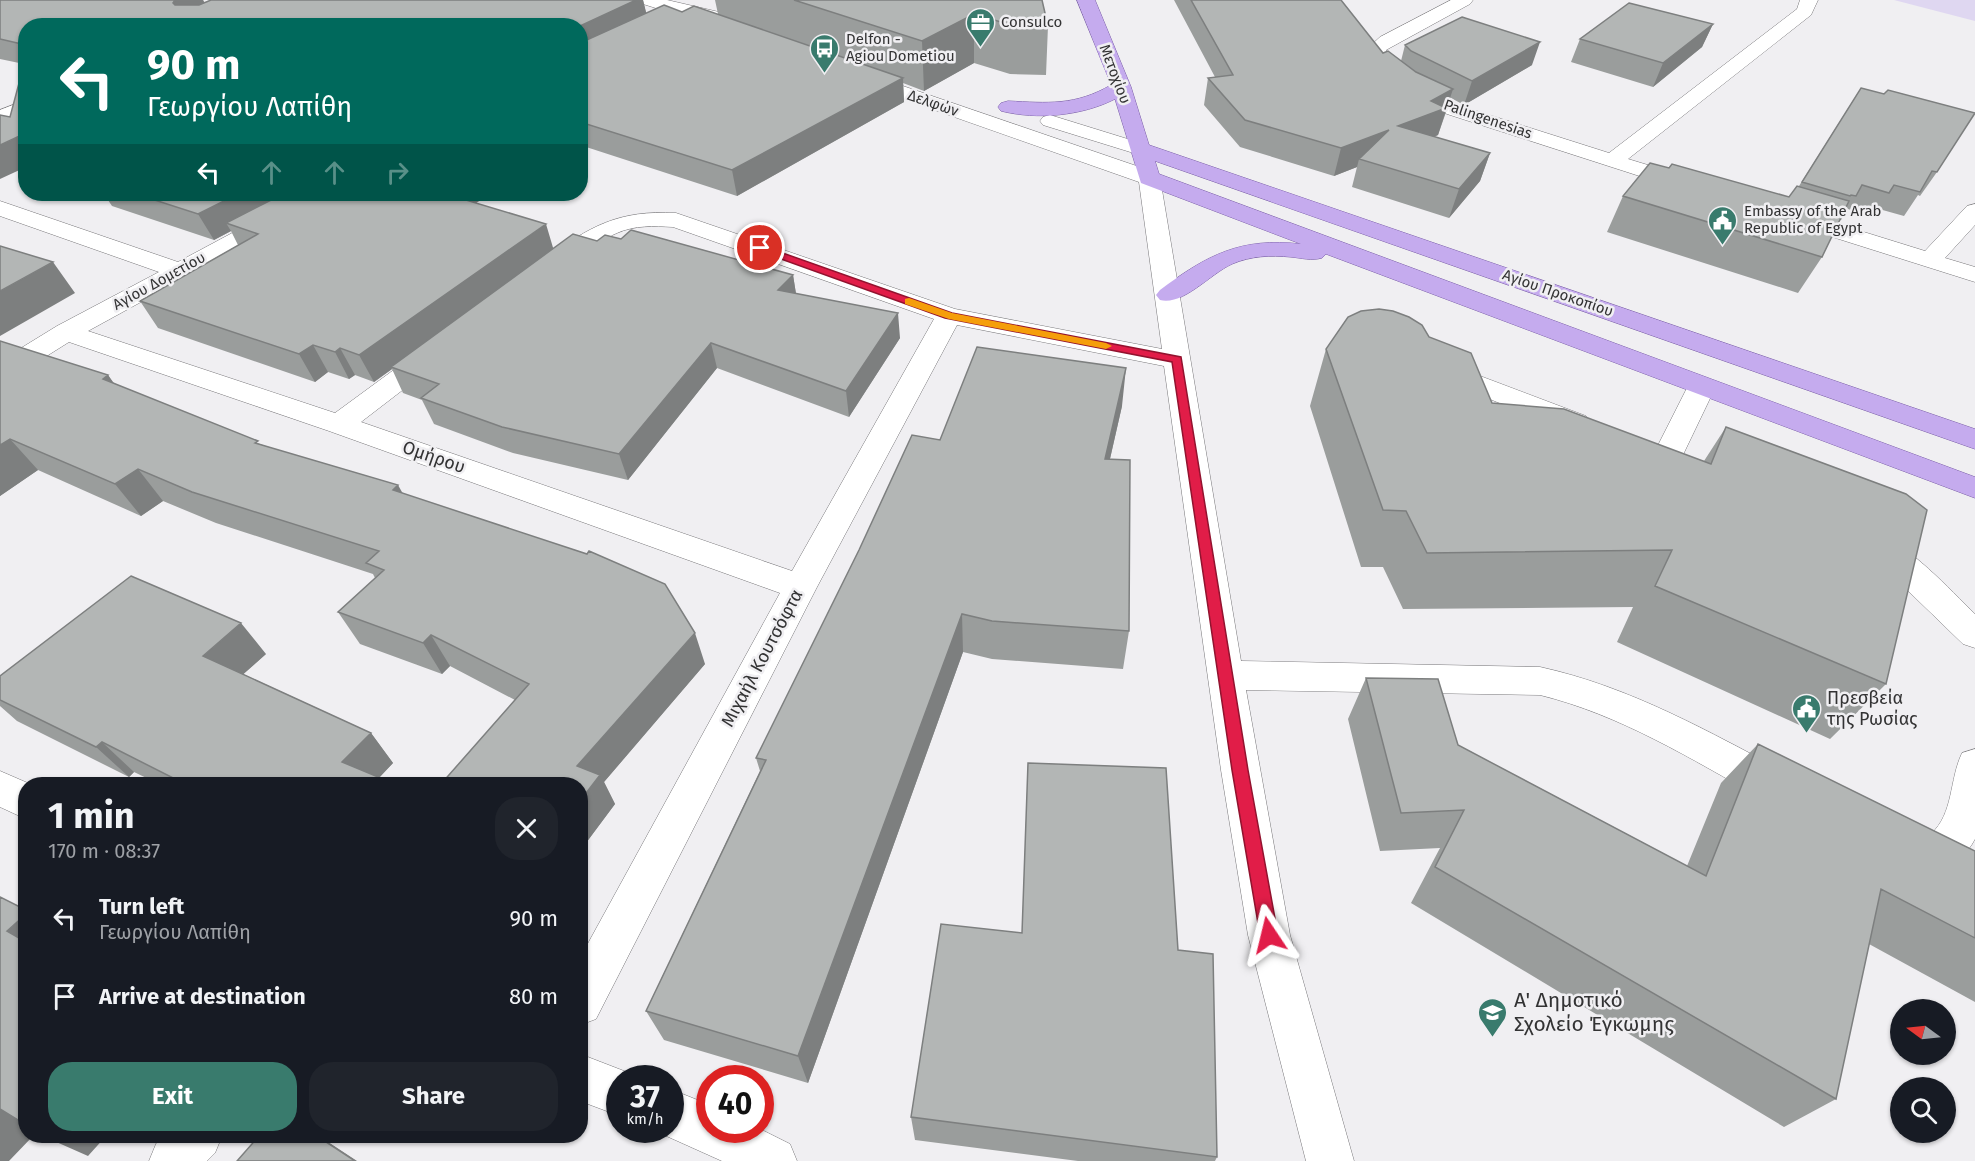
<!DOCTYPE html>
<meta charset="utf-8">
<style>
body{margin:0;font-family:"Fira Sans",sans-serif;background:#20242c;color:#f1f3f6;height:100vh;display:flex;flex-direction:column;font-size:22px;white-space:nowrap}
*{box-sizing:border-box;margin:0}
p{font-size:20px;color:#9ea1a6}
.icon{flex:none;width:33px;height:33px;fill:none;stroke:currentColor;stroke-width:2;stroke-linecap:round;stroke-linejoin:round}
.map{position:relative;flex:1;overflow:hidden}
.panel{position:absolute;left:18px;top:777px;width:570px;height:366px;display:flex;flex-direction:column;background:#171b24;border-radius:24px;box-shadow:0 2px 4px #0004}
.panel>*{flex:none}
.hud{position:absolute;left:18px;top:18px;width:570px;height:183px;border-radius:24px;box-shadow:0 2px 4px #0004;background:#00695c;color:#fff;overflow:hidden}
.needle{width:39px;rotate:285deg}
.fabs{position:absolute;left:1890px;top:999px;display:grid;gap:12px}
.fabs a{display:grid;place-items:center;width:66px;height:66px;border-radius:50%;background:#171b24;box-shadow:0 2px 4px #0004;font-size:30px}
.speed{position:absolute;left:606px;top:1065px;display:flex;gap:12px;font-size:30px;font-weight:700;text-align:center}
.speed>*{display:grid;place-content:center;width:78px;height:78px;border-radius:50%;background:#171b24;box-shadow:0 2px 4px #0004;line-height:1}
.speed small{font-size:15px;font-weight:400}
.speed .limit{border:9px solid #d22;background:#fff;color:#111}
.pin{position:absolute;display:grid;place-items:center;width:51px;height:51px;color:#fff;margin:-26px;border:3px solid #fff;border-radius:50%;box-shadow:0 2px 6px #0007}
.me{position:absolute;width:66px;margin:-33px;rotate:350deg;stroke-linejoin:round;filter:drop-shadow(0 0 4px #0008)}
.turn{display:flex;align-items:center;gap:21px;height:126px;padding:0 30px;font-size:27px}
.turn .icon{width:78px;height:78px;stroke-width:2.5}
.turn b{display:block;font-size:42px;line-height:51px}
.lanes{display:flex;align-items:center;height:57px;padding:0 30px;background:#0003;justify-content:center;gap:30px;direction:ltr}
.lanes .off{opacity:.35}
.round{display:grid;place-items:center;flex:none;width:63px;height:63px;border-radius:24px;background:#20242c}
.head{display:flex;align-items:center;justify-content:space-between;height:102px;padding:0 30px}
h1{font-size:36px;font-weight:700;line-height:45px}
.action{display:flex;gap:12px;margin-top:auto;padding:12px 30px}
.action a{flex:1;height:69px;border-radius:24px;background:#397b6d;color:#fff;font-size:24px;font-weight:700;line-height:69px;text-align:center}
.action a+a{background:#20242c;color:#f1f3f6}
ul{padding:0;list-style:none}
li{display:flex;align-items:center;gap:18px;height:78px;padding:0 30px}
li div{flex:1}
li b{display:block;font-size:22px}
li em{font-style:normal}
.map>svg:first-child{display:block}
.green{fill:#dfd7f1}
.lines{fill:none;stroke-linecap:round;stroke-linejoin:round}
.minor-casing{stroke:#78777a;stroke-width:1}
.major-casing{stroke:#795da6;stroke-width:1}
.minor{fill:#fff;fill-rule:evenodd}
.major{fill:#c5abee;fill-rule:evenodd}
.wall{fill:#9a9d9c}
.shaded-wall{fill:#7d7f7f}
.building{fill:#b3b6b5;stroke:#7d7f7f;stroke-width:1.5}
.route{fill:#e11d48;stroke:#92132f;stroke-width:1.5}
.slow{fill:#f59e0b}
.labels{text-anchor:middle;stroke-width:5;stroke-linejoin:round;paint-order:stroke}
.far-poi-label{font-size:15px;fill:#333334;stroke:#f0eff2;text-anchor:start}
.far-street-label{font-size:15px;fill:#333334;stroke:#f0eff2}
.street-label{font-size:18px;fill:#333334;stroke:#f0eff2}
.poi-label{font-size:18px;fill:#333334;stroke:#f0eff2;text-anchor:start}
.near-poi-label{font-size:21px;fill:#333334;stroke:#f0eff2;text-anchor:start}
</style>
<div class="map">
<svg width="1975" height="1161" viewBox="0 0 1975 1161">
<rect width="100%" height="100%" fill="#f0eff2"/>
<!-- green -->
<path class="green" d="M1894,0H1975V21Z"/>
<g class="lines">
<defs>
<path id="minor" d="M640,0H667L732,15L735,19L732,23L726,24L678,15L643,4Z
M1451,0H1473L1470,4L1386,50L1393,69L1416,84L1461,106L1609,153L1797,9L1800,0H1818L1811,15L1628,159L1694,179L1697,184L1694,189L1686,191L1447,114L1402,92L1379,77L1370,61L1367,49L1380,37Z
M862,72L1157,173L1160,178L1241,661L1540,667C1631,687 1709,732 1791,775L1796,787L1791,799L1777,804L1763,799C1691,759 1621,715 1540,695L1246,690L1290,935L1354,1161H1306L1248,935L1221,770L1164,366L957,325L817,587L596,1019L580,1025V958L780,593L329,431L69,342L10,379L0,381V361L57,326L159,272L0,216V201L178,262L305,194H332L329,199L88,331L335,413L425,347L434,345L443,347L447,353L443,359L361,422L792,571L934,319L673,227C654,226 635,225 617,233C595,242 567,276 544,270L541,265L544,260C590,226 618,210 676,213L955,309L1162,349L1139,182L855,82L852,78L855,74Z
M26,100V114L0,124V110Z
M1050,115L1147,145L1151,149L1147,153L1140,155L1043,125L1040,121L1043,117Z
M1975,204V225L1945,258L1975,267V282L1785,222L1781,217L1785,212L1793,210L1925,251L1967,206Z
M1443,362L1586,416L1590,423L1586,430L1576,432L1566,430L1433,376L1429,370L1433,364Z
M1702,377L1712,380L1716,386L1681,459L1676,466L1666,469L1656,466L1651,459L1688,386L1692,380Z
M1876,534C1909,544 1950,590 1975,614V648L1963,644L1901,584L1865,554L1860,546L1865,538Z
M1975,749V839C1960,868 1930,876 1901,865L1895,852L1901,839L1915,834H1931C1954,813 1949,780 1962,753Z
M0,771L30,784H26V819L0,807Z
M580,1054L637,1076L638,1078H620V1116L580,1101Z
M670,1089L710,1105V1130L760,1129L790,1144L797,1161H722L653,1130H670Z
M164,1136H222L215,1153L207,1161H149L156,1144Z"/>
<path id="major" d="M1077,0H1095L1131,87L1149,145L1975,429V449L1155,161L1159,174L1975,477V498L1326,254L1322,258C1311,261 1302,258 1291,257C1270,255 1251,256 1232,264C1210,274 1183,306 1160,300L1156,295L1160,290C1207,255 1241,237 1301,244L1141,183L1115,99C1082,116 1037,120 1001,111L998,107L1001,103L1008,101C1048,103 1075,106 1111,85Z"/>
</defs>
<!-- minor casing -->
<use href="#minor" class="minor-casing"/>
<!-- major casing -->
<use href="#major" class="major-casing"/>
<!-- minor -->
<use href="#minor" class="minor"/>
<!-- major -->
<use href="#major" class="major"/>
</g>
<!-- wall -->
<path class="wall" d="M0,0H203L205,3L211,0H643L646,13L682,12L718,14L715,0H1042L1048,26L1046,75L1010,74L974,63L924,91L903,83L904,102L737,196L580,145V26H26V167L24,64L0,59Z
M1174,0H1341L1383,53L1401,61L1405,45L1532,65L1464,105L1451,98L1438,135L1434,137L1490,153L1480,181L1449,218L1352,187L1357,167L1334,176L1240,147L1204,105L1208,78L1215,77Z
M1713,24L1702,47L1653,87L1571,62L1580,39Z
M1861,88L1937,172L1920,196L1918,195L1904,216L1879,209L1873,217L1848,209L1841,220H1840L1822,257L1798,293L1607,232L1623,196L1669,168L1789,197L1799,186Z
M104,194H490L476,203L554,249L597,241L793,275L796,294L900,338L849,417L717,368L628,480L513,453L434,424L422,400L403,393L392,369L374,382L355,375L349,379L328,372L315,382L158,328L140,301L238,245L231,231L214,240L112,206Z
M1429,337L1492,403L1704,461L1726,427L1886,684L1830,739L1617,642L1633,607L1403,609L1383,567H1361L1310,406L1326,349Z
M0,341L108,375L113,383L260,444L403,494L705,664L604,782L615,804L580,851V784L515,700L450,666L442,674L360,644L338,612L375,578L373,574L216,523L163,501L141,516L38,470L0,496Z
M1122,406L1110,459L1129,631L1123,669L992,659L963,652L808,1083L664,1040L646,1011L760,771L756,758L940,440Z
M266,654L243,674L371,733L393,763L379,778L395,784H159L134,772L129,777L17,721L0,706V676Z
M1366,678L1458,745L1687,866L1721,783L1758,744L1975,851V1002L1869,944L1836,1099L1784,1127L1411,903L1440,848L1380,851L1348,719Z
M1028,763L1178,950L1217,1157L1215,1161H1078L915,1140L911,1117L1022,933Z"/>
<!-- shaded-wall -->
<path class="shaded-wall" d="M175,0H203L208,11L189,20L173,3Z
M636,0H643L648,20L580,52V26Z
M974,14V63L924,91L922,41Z
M1713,24L1702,47L1653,87L1663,63Z
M1540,42L1532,65L1464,105L1472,81Z
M903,78L904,102L737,196L732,170Z
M1453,89L1438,135L1390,154L1398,126L1431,101Z
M1389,130L1359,159L1357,167L1334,176L1341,148Z
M26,133V167L0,179V145Z
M1490,153L1480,181L1449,218L1459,189Z
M238,194H301L226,223L231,231L214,240L198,214Z
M442,194H490L452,218Z
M546,224L554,251L391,367L392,369L374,382L359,355Z
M53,262L75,293L0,336V291Z
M793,275L797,300L778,290Z
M898,313L900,338L849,417L846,391Z
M711,343L717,368L628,480L619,454Z
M313,345L328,372L315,382L299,354Z
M340,348L355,375L349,379L335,352Z
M1126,368L1122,406L1101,498L1105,459Z
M108,375L131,407L103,379Z
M10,439L38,470L0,496V445Z
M138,469L163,501L141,516L115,484Z
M398,485L416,517L393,490Z
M962,614L963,652L808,1083L798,1056Z
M241,623L266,654L230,686L203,656Z
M695,633L705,664L604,782L615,804L580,851V801L577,766Z
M431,635L450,666L442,674L423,643Z
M371,733L393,763L373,784L342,762Z
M102,742L134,772L129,777L96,747Z
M26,914V943L7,931Z
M0,1108L26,1120V1136H33L9,1161H0Z
M46,1136H106L88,1156L45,1137Z
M317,1136H319L357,1161H355Z"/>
<!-- building -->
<path class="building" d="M0,0H175L173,3L175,5H199L211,0H636L580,26H26V45L0,39Z
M794,0H1042L1048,26L1011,25L974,14L922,41Z
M1191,0H1341L1383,53L1388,51L1416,72L1453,89L1431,101L1446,108L1398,126L1490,153L1459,189L1359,159L1389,130L1341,148L1245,120L1208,78L1233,75Z
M1629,3L1713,24L1663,63L1580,39Z
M664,5L682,12L694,6L903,78L732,170L580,122V43Z
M1462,17L1540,42L1472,81L1411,51L1405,45Z
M26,57V133L0,145V115L10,117Z
M1861,88L1884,94L1888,90L1975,113L1937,172L1932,171L1920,192L1894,185L1889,193L1862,185L1856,196L1851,195L1850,196L1802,182Z
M1650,163L1669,168L1672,164L1789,197L1797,186L1849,201L1822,257L1623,196Z
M136,194H238L198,214Z
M283,194H446L546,224L359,355L340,348L335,352L313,345L299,354L140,301L258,234L226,223Z
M631,230L793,275L778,290L898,313L846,391L711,343L619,454L502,427L421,398L439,384L391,367L573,234L597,241L605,235L621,239Z
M0,246L53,262L0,291Z
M1379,309L1393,311L1409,317L1422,325L1429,337L1471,353L1492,403L1564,409L1711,464L1726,427L1906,494L1927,510L1886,684L1655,586L1672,550L1427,553L1406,511L1383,510L1326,349L1348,317L1361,311Z
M0,341L108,375L103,379L258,441L255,443L398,485L393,490L587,554L589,551L665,584L695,633L577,766L600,775L580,801V784H441L529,684L431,635L423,643L338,612L384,570L366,563L379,551L192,492L138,469L115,484L10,439L0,445Z
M977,347L1126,368L1105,459L1130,460L1129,631L992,621L962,614L798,1056L646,1011L766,760L756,758L859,550L912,435L940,440Z
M131,576L241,623L203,656L371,733L342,762L395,784H185L102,742L96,747L0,700V676Z
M1366,678L1438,679L1458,745L1706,876L1758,744L1975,851V938L1881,889L1836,1099L1435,867L1464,810L1401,813Z
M1028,763L1166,768L1178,950L1213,954L1217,1157L911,1117L941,924L1022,933Z
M0,897L26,910V914L7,931L26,942V1125L0,1109Z
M259,1136H317L355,1161H237Z"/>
<!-- route -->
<path class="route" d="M756,246H763L952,313L1181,357L1248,770L1278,935L1276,941L1269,943L1263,941L1260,935L1232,770L1172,362L945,318L756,250Z"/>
<!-- slow -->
<path class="slow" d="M909,298L952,313L1106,343L1112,346L1106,349L949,319L905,304V299Z"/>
<!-- icons -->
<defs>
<symbol id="office-pin" viewBox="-11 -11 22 30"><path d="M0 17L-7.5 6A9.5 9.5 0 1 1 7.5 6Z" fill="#397b6d" stroke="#f0eff2"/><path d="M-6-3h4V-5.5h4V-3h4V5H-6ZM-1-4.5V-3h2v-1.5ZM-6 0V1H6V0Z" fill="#fff"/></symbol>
<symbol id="bus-pin" viewBox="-11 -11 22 30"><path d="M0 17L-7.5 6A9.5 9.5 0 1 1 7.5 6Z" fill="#397b6d" stroke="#f0eff2"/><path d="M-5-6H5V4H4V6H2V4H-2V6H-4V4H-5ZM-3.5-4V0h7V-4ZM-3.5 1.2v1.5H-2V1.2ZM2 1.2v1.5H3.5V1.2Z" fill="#fff"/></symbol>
<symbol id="civic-pin" viewBox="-11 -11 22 30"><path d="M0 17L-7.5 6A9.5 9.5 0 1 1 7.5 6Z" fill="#397b6d" stroke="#f0eff2"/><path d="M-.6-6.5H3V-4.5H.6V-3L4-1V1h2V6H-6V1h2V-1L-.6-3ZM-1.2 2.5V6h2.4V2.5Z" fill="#fff"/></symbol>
<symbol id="school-pin" viewBox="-11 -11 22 30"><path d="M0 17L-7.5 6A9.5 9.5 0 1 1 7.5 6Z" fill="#397b6d" stroke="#f0eff2"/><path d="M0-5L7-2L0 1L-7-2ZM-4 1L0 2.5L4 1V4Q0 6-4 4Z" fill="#fff"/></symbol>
</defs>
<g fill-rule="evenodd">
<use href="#office-pin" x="964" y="6" width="33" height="45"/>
<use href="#bus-pin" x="808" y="32" width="33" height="45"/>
<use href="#civic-pin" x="1706" y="204" width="33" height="45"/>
<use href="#civic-pin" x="1790" y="692" width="33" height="45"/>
<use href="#school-pin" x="1476" y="996" width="33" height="45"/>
</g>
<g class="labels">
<!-- far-poi labels -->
<g class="far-poi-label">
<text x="1001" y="27">Consulco</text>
<text x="846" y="44">Delfon -<tspan x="846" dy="17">Agiou Dometiou</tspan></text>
<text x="1744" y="216">Embassy of the Arab<tspan x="1744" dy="17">Republic of Egypt</tspan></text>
</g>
<!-- far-street labels -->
<g class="far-street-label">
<text transform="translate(1115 74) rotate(69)" y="5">Μετοχίου</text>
<text transform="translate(933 103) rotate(19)" y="5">Δελφών</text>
<text transform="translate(1488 119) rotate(19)" y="5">Palingenesias</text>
<text transform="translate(159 281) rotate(-29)" y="5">Αγίου Δομετίου</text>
<text transform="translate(1558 293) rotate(19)" y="5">Αγίου Προκοπίου</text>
</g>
<!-- street labels -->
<g class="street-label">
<text transform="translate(434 457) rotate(19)" y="6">Ομήρου</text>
<text transform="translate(762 658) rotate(-62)" y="6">Μιχαήλ Κουτσόφτα</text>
</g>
<!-- poi labels -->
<g class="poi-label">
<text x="1827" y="704">Πρεσβεία<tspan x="1827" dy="21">της Ρωσίας</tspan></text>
</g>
<!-- near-poi labels -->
<g class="near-poi-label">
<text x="1514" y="1007">Α' Δημοτικό<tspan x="1514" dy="24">Σχολείο Έγκωμης</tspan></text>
</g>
</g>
</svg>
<div class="fabs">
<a><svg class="needle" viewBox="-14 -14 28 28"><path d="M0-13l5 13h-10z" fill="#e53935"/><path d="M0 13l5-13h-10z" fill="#9ea1a6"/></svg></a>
<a><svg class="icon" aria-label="search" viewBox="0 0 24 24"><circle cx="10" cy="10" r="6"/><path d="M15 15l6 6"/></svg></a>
</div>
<div class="speed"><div>37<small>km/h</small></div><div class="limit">40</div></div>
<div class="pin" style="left:760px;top:248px;background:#d93025"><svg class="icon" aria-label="arrive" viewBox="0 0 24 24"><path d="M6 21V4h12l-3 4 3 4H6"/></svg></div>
<svg class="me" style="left:1269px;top:935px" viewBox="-20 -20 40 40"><path d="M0-17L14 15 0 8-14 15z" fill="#e11d48" stroke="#fff" stroke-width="4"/></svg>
<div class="hud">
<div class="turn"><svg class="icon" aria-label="left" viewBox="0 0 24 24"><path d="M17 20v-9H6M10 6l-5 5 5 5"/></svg><div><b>90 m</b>Γεωργίου Λαπίθη</div></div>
<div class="lanes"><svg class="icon" aria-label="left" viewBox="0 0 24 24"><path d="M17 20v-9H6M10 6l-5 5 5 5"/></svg><svg class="icon off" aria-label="ahead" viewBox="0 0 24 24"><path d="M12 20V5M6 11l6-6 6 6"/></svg><svg class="icon off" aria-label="ahead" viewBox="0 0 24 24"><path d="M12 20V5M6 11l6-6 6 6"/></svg><svg class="icon off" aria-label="right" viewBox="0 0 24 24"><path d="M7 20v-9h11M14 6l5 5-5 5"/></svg></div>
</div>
<section class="panel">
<div class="head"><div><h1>1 min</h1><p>170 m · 08:37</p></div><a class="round"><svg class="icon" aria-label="close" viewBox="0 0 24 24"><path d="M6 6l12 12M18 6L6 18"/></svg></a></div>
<ul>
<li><svg class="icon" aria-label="left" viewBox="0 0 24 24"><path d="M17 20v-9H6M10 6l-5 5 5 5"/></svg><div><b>Turn left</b><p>Γεωργίου Λαπίθη</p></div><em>90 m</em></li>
<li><svg class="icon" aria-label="arrive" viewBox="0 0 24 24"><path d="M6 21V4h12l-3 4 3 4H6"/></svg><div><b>Arrive at destination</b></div><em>80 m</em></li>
</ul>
<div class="action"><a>Exit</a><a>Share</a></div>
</section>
</div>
